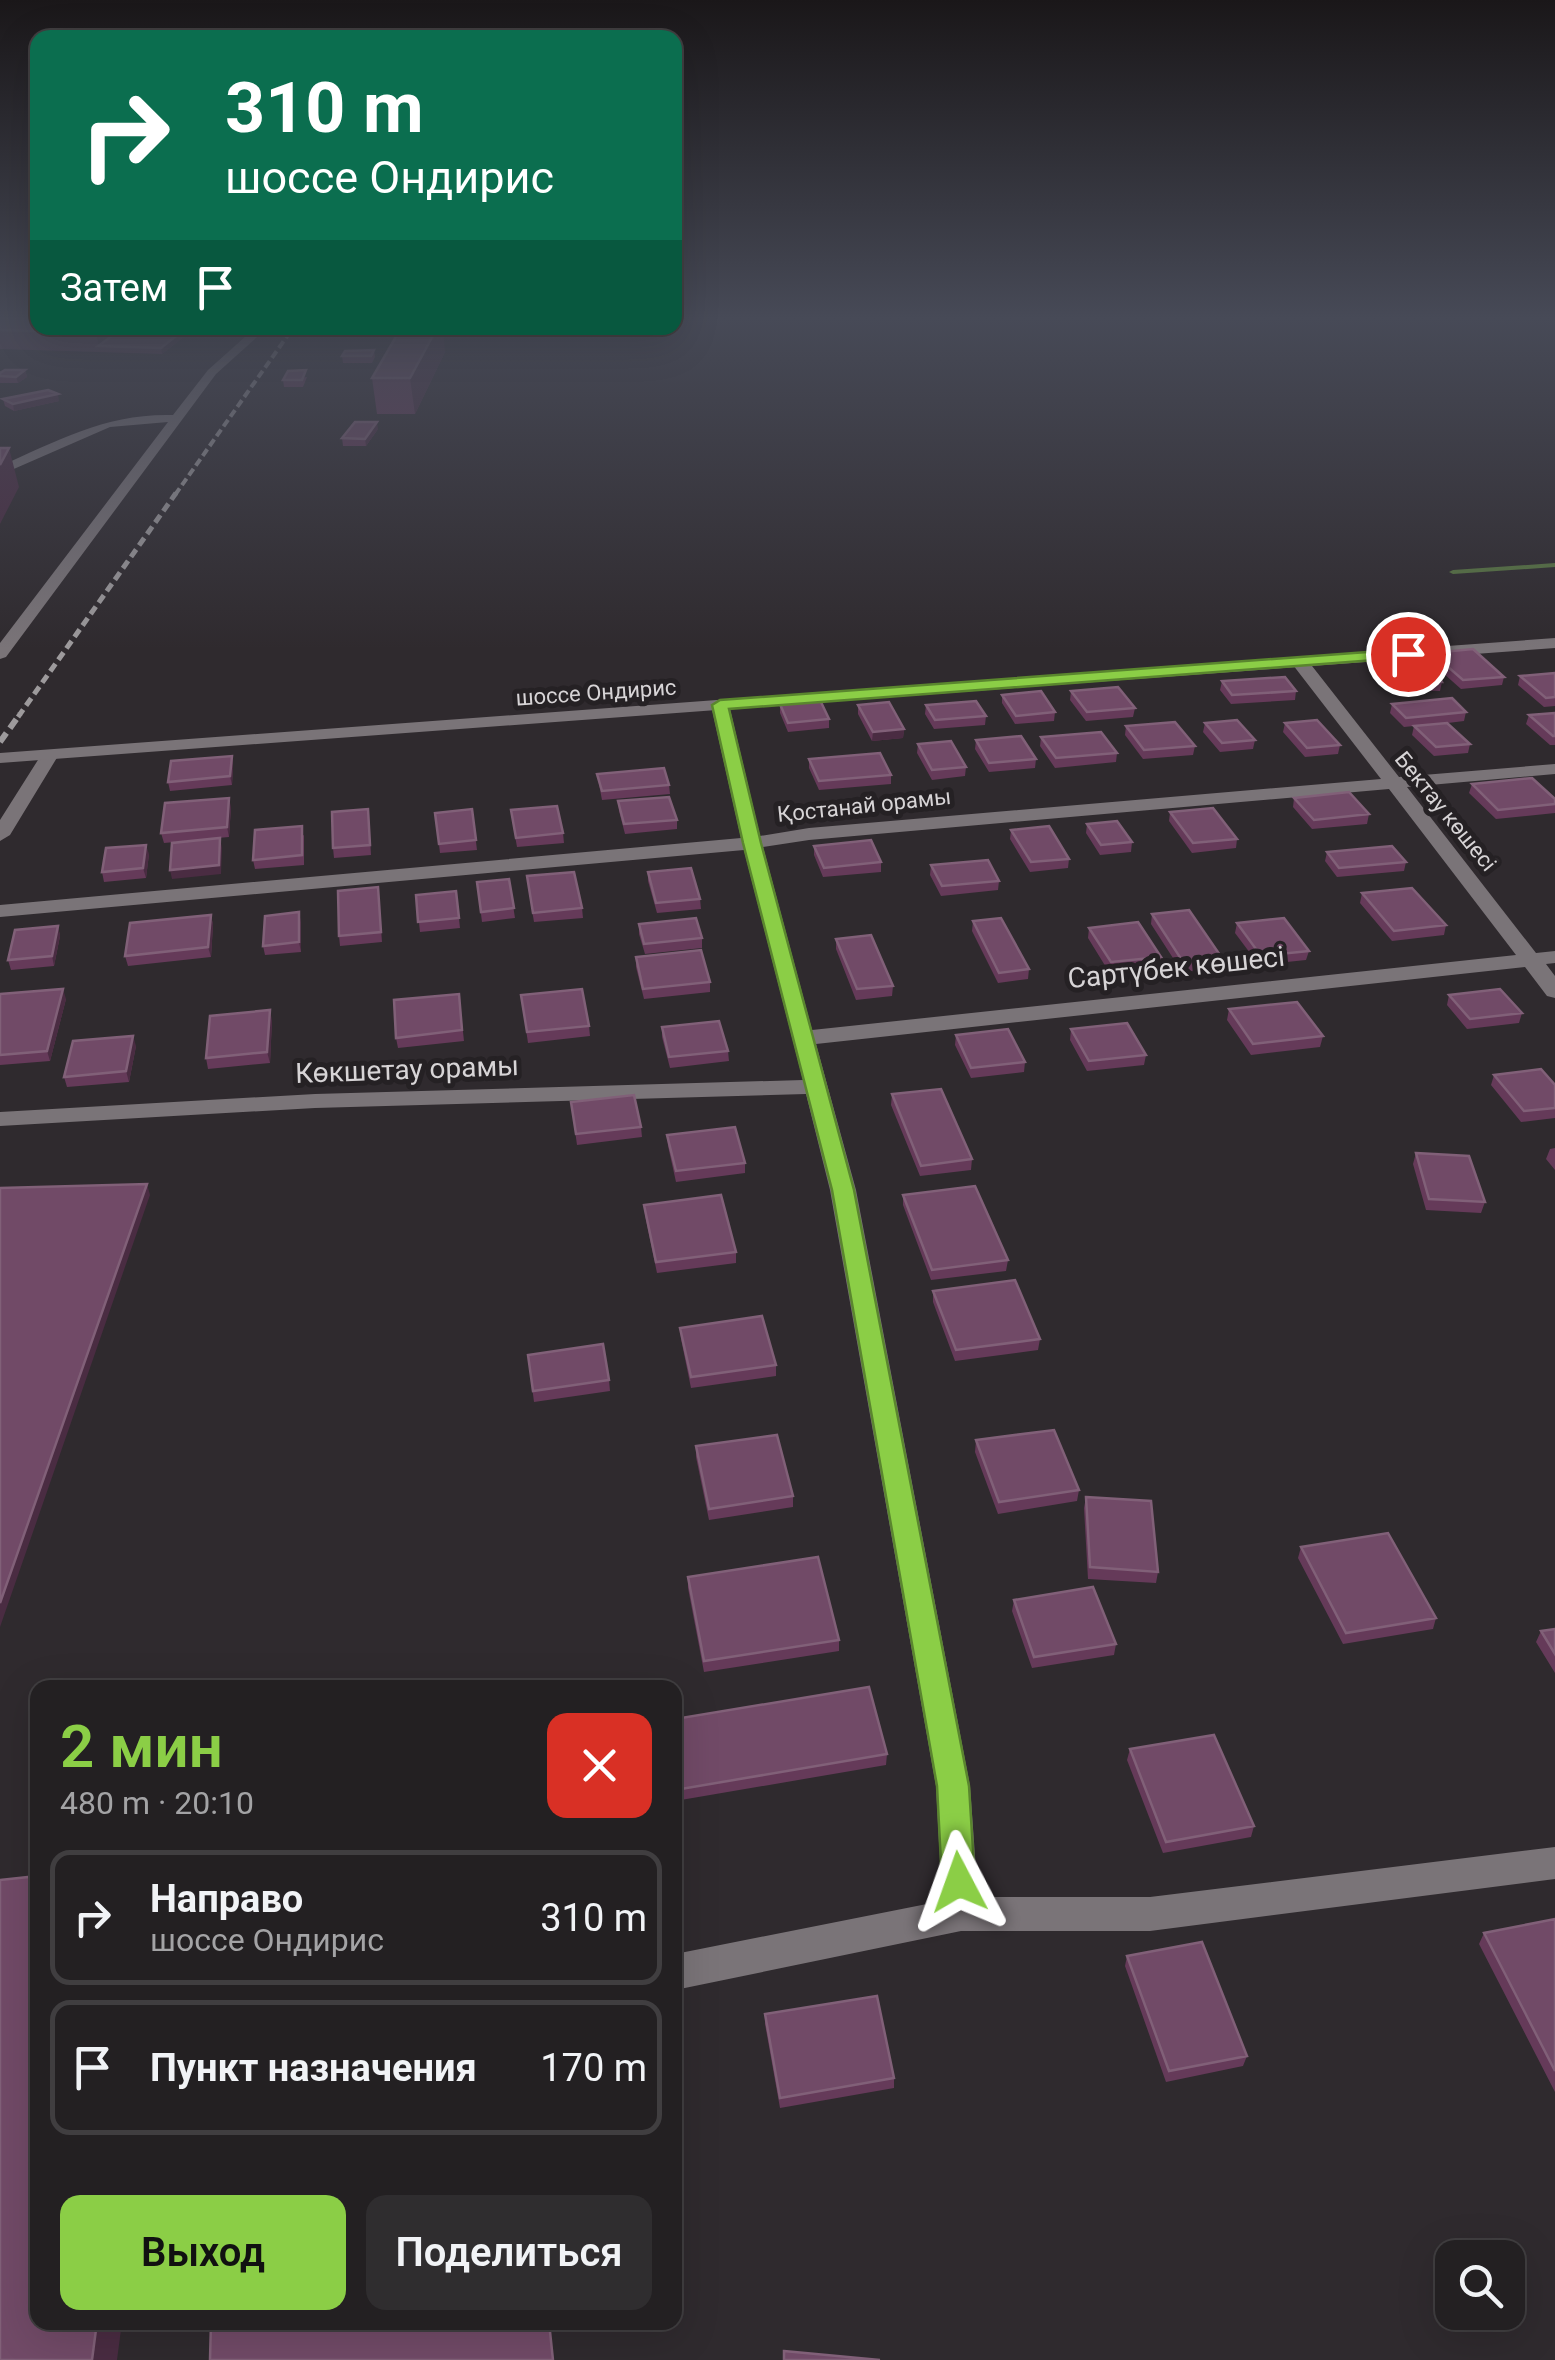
<!DOCTYPE html>
<html lang="ru">
<meta charset="utf-8">
<style>
body{margin:0;font-family:Roboto,sans-serif;background:#2f2d2f;color:#f1f3f6;height:100vh;display:flex;flex-direction:column;font-size:38px;white-space:nowrap}
*{box-sizing:border-box;margin:0}
p{font-size:32px;color:#a3a3a5}
.icon{flex:none;width:55px;height:55px;fill:none;stroke:currentColor;stroke-width:2;stroke-linecap:round;stroke-linejoin:round}
.map{position:relative;flex:1;overflow:hidden}
.side{position:absolute;left:30px;top:1680px;width:652px;height:650px;display:flex;flex-direction:column;background:#232022;border-radius:20px;box-shadow:0 10px 40px #0002,0 0 0 2px #403e40}
.side>*{flex:none}
.hud{position:absolute;left:30px;top:30px;width:652px;height:305px;border-radius:20px;box-shadow:0 10px 40px #0002,0 0 0 2px #403e40;background:#0b6e4f;color:#fff;overflow:hidden}
.controls{position:absolute;left:1435px;top:2240px;display:grid;gap:20px}
.controls a{display:grid;place-items:center;width:90px;height:90px;border-radius:20px;background:#232022;box-shadow:0 10px 40px #0002,0 0 0 2px #403e40;font-size:50px}
.pin{position:absolute;display:grid;place-items:center;width:85px;height:85px;color:#fff;margin:-42px;border:5px solid #fff;border-radius:50%;box-shadow:0 2px 10px #0007}
.me{position:absolute;width:110px;margin:-55px;rotate:356deg;stroke-linejoin:round;filter:drop-shadow(0 0 8px #0008)}
.turn{display:flex;align-items:center;gap:35px;height:210px;padding:0 30px;font-size:45px}
.turn .icon{width:130px;height:130px;stroke-width:2.5}
.turn b{display:block;font-size:70px;line-height:85px}
.then{display:flex;align-items:center;height:95px;padding:0 30px;background:#0003;gap:20px;font-size:38px}
.round{display:grid;place-items:center;flex:none;width:105px;height:105px;border-radius:20px;background:#2f2d2f}
.overview{display:flex;align-items:center;justify-content:space-between;height:170px;padding:0 30px}
h1{font-size:60px;font-weight:600;line-height:75px;color:#8bce46}
.cta{display:flex;gap:20px;margin-top:auto;padding:20px 30px}
.cta a{flex:1;height:115px;border-radius:20px;background:#8bce46;color:#111;font-size:40px;font-weight:600;line-height:115px;text-align:center}
.cta a+a{background:#2f2d2f;color:#f1f3f6}
ul{padding:0;list-style:none}
li{display:flex;align-items:center;gap:30px;height:135px;margin:0 20px 15px;padding:0 10px;border:5px solid #403e40;border-radius:20px}
li div{flex:1}
li b{display:block;font-size:38px}
li em{font-style:normal}
.map>svg:first-child{display:block}
.lines{fill:none;stroke-linecap:round;stroke-linejoin:round}
.stream{fill:#597542;fill-rule:evenodd}
.street{fill:#7a7478;fill-rule:evenodd}
.secondary{fill:#7a7478;fill-rule:evenodd}
.rail-far2{stroke:#9d9a9c;stroke-width:4;stroke-dasharray:8 4;stroke-linecap:butt}
.rail-far1{stroke:#9d9a9c;stroke-width:5;stroke-dasharray:9 5;stroke-linecap:butt}
.rail{stroke:#9d9a9c;stroke-width:6;stroke-dasharray:11 6;stroke-linecap:butt}
.wall{fill:#653a59}
.shaded-wall{fill:#4a2c42}
.building{fill:#714a67;stroke:#816078;stroke-width:2.5}
.route{fill:#8bce46;stroke:#5a862e;stroke-width:2.5}
.labels{text-anchor:middle;stroke-width:10;stroke-linejoin:round;paint-order:stroke}
.far-street-label{font-size:22px;fill:#d7d4d6;stroke:#252124}
.street-label{font-size:28px;fill:#d7d4d6;stroke:#252124}
</style>
<div class="map">
<svg width="1555" height="2360" viewBox="0 0 1555 2360">
<rect width="100%" height="100%" fill="#2f2a2e"/>
<g class="lines">
<!-- stream -->
<path class="stream" d="M1555,563V567L1453,574L1449,572L1453,570Z"/>
<!-- street -->
<path class="street" d="M255,328H267L216,374L6,657L0,659V643L168,422L110,427L0,475V466C59,440 107,413 173,415L208,370Z
M1293,657H1305L1399,777L1555,764V774L1407,787L1536,953L1555,951V963L1546,964L1555,976V998L1547,996L1525,967L816,1044L856,1190L970,1786L978,1897H1150L1555,1847V1879L1150,1931H961L675,1990V1954L942,1901L936,1786L830,1190L806,1094L315,1108L0,1126V1112L315,1094L803,1080L744,850L0,917V905L741,838L711,705L720,700L729,705L760,836L809,828L1381,779L1293,665ZM1389,789L1516,955L812,1030L763,847L809,840Z
M49,751L58,756L10,835L0,841V820L43,752Z"/>
<!-- secondary -->
<path class="secondary" d="M1555,638V648L0,763V753Z"/>
<!-- rail-far2 -->
<path class="rail-far2" d="M175,495L293,328"/>
<!-- rail-far1 -->
<path class="rail-far1" d="M18,717L176,493"/>
<!-- rail -->
<path class="rail" d="M0,742L20,714"/>
</g>
<!-- wall -->
<path class="wall" d="M0,319L38,328H195L162,354L0,349Z
M374,350L375,357L372,363H343L342,356Z
M445,352L415,414H377L372,378Z
M25,370L27,377L18,383H0V373Z
M307,377L303,387H284L283,380Z
M3,399L59,401L14,411L5,406Z
M378,429L366,446H343L342,438Z
M1432,653L1504,677L1502,685L1461,689L1434,665L1442,682L1440,691L1404,690L1395,669L1397,661L1431,662Z
M1555,673V706L1544,707L1518,685L1520,676Z
M1222,681L1296,691L1295,700L1231,704L1220,690Z
M1071,691L1135,708L1133,717L1086,721L1070,700Z
M1002,695L1055,712L1054,721L1015,724L1002,703Z
M780,704L829,719V728L788,732L780,713Z
M1392,704L1466,712L1464,721L1448,723L1470,744L1468,753L1434,756L1412,735L1414,726L1404,727L1390,713Z
M858,705L904,729L903,738L872,741L858,714Z
M926,705L986,716L985,725L934,729L925,714Z
M1555,713V745H1550L1526,724L1529,715Z
M1205,723L1255,740L1253,749L1220,752L1203,732Z
M1285,723L1340,745L1338,754L1305,757L1283,732Z
M1126,726L1195,746L1193,755L1143,759L1125,735Z
M1041,737L1117,753L1116,762L1055,768L1040,746Z
M976,740L1036,759L1035,768L989,772L975,749Z
M918,744L966,767L965,776L932,780L917,753Z
M232,756L233,765L232,785L170,791L168,782Z
M809,759L891,775V784L819,790L809,768Z
M597,774L669,785L670,794L602,800Z
M1472,784L1555,804V813L1496,819L1469,793Z
M1294,798L1369,814L1367,824L1312,829L1293,807Z
M618,801L677,820V829L625,834L619,811Z
M231,807L229,837L164,843L161,833Z
M472,809L477,850L440,853L435,813Z
M1170,812L1237,839L1236,848L1192,853L1169,821Z
M369,818L371,855L334,858L333,848Z
M512,819L563,833L564,843L517,847Z
M1087,824L1132,842L1131,852L1100,855L1086,833Z
M1011,830L1069,859L1068,868L1030,872L1010,839Z
M304,835V865L255,869L253,860Z
M814,846L881,862V872L823,877L814,855Z
M1327,852L1406,862L1404,871L1337,877L1325,861Z
M149,854L146,878L104,882L102,872Z
M931,865L999,881L998,890L941,896L930,875Z
M648,872L700,899L701,909L657,913L648,881Z
M509,879L515,918L482,922L477,882Z
M528,886L582,908L583,918L534,922Z
M378,887L382,942L340,946L339,936Z
M456,891L460,928L420,932L416,895Z
M1362,893L1446,925L1444,935L1392,941L1360,903Z
M1152,914L1222,958L1220,968L1182,972L1151,924Z
M211,915L213,925L211,957L128,966L125,956Z
M973,921L1029,969L1028,979L998,983L972,931Z
M301,922V952L265,955L263,946Z
M1237,923L1309,951L1306,960L1259,965L1235,933Z
M639,924L702,938V948L645,954L639,934Z
M58,926L60,936L54,966L11,970L8,960Z
M1089,928L1161,957L1159,967L1109,972L1088,938Z
M836,939L893,986L892,996L856,1000L836,949Z
M636,957L710,982V992L644,999L636,967Z
M0,994L66,999L50,1061L0,1065Z
M459,994L464,1041L398,1048L396,1038Z
M521,995L589,1026L590,1036L528,1043Z
M1449,995L1522,1013L1519,1023L1467,1029L1447,1005Z
M1229,1009L1323,1036L1320,1047L1251,1055L1227,1020Z
M272,1020L270,1063L208,1069L206,1058Z
M662,1027L728,1051L729,1061L670,1068L662,1037Z
M1071,1029L1146,1055L1144,1065L1087,1071L1070,1040Z
M956,1035L1025,1062L1024,1072L971,1078L955,1045Z
M136,1046L129,1082L67,1087L64,1077Z
M1494,1075L1555,1085V1118L1521,1122L1491,1085Z
M892,1094L972,1159L971,1170L920,1176L891,1105Z
M571,1102L641,1127L642,1137L577,1145Z
M667,1135L745,1163V1173L676,1182L668,1146Z
M1555,1148V1170L1546,1159L1550,1149Z
M1416,1153L1485,1202L1481,1213L1426,1210L1413,1164Z
M903,1195L1008,1260L1006,1271L931,1280L903,1205Z
M644,1205L736,1252V1263L657,1273L645,1215Z
M933,1291L1040,1339L1038,1350L955,1361L933,1302Z
M680,1328L776,1365V1376L691,1388L681,1339Z
M528,1355L609,1380L610,1391L534,1402Z
M976,1440L1079,1490L1077,1501L998,1514L975,1452Z
M696,1446L793,1496V1507L709,1520L696,1457Z
M1086,1497L1158,1572L1156,1583L1088,1579L1084,1508Z
M1301,1547L1436,1618L1433,1629L1343,1644L1298,1558Z
M688,1577L839,1640V1651L704,1672L688,1588Z
M1014,1600L1116,1644L1114,1655L1032,1668L1012,1611Z
M1555,1629V1673L1536,1642L1541,1631Z
M675,1719L887,1754L886,1765L675,1801Z
M1130,1749L1254,1826L1251,1837L1163,1853L1127,1760Z
M1555,1919V2092L1479,1944L1484,1933Z
M1127,1956L1247,2056L1243,2066L1166,2082L1125,1966Z
M765,2014L894,2078V2088L780,2108L765,2024Z"/>
<!-- shaded-wall -->
<path class="shaded-wall" d="M104,328H133L98,346L100,352L96,333Z
M186,328H195L162,354L161,348Z
M437,328H443L445,352L415,414L410,378Z
M25,370L27,377L18,383L16,377Z
M58,394L59,401L14,411L13,404Z
M377,422L378,429L366,446L365,439Z
M9,448L19,487L0,524V465Z
M904,729L903,738L872,741L873,732Z
M232,756L233,765L232,785L230,776Z
M229,798L231,807L229,837L227,827Z
M220,838L222,848L221,874L172,879L170,870Z
M146,845L149,854L146,878L143,868Z
M299,912L301,922V952L299,942Z
M211,915L213,925L211,957L208,947Z
M58,926L60,936L54,966L52,956Z
M63,989L66,999L50,1061L47,1051Z
M270,1010L272,1020L270,1063L267,1052Z
M133,1036L136,1046L129,1082L126,1071Z
M147,1184L150,1195L0,1627V1603Z
M97,2322H122L117,2360H92Z"/>
<!-- building -->
<path class="building" d="M0,319H38V328H104L96,333L0,330Z
M123,328H186L161,348L98,346Z
M401,328H437L410,378H372Z
M374,350L371,356H342L345,351Z
M5,370H25L16,377L0,376V373Z
M306,370L302,380H283L288,371Z
M48,390L58,394L13,404L3,399Z
M355,422H377L365,439L342,438Z
M0,448H9L0,465Z
M1473,649L1504,677L1463,680L1432,653Z
M1397,661L1433,662L1442,682L1406,681Z
M1555,673V697L1546,698L1520,676Z
M1285,677L1296,691L1232,695L1222,681Z
M1118,687L1135,708L1087,712L1071,691Z
M1041,691L1055,712L1016,716L1002,695Z
M1452,698L1466,712L1406,718L1392,704Z
M820,700L829,719L788,723L780,704Z
M976,701L986,716L935,720L926,705Z
M889,702L904,729L873,732L858,705Z
M1555,713V736H1553L1529,715Z
M1237,720L1255,740L1222,743L1205,723Z
M1317,720L1340,745L1307,748L1285,723Z
M1175,722L1195,746L1144,750L1126,726Z
M1447,723L1470,744L1436,747L1414,726Z
M1101,732L1117,753L1056,758L1041,737Z
M1021,736L1036,759L989,763L976,740Z
M951,741L966,767L932,770L918,744Z
M880,753L891,775L819,781L809,759Z
M232,756L230,776L168,782L171,761Z
M664,768L669,785L602,791L597,774Z
M1532,778L1555,799V804L1498,810L1472,784Z
M1349,792L1369,814L1314,820L1294,798Z
M669,797L677,820L624,824L618,801Z
M229,798L227,827L161,833L165,803Z
M557,806L563,833L516,838L511,810Z
M1213,808L1237,839L1193,843L1170,812Z
M368,809L370,845L333,848L332,812Z
M472,809L476,840L439,844L435,813Z
M1117,821L1132,842L1101,845L1087,824Z
M302,826V855L253,860L255,830Z
M1049,826L1069,859L1031,862L1011,830Z
M220,838L219,865L170,870L172,843Z
M871,840L881,862L824,868L814,846Z
M146,845L143,868L102,872L106,848Z
M1392,846L1406,862L1339,868L1327,852Z
M988,860L999,881L942,886L931,865Z
M691,868L700,899L656,903L648,872Z
M574,872L582,908L533,913L527,876Z
M509,879L514,908L481,912L477,882Z
M378,887L381,932L339,936L338,891Z
M1412,888L1446,925L1394,931L1362,893Z
M456,891L459,918L418,922L416,895Z
M1189,910L1222,958L1183,962L1152,914Z
M299,912V942L263,946L265,916Z
M211,915L208,947L125,956L130,923Z
M696,918L702,938L644,944L639,924Z
M1001,918L1029,969L999,973L973,921Z
M1284,918L1309,951L1261,956L1237,923Z
M1138,922L1161,957L1111,962L1089,928Z
M58,926L52,956L8,960L15,930Z
M871,935L893,986L857,989L836,939Z
M701,950L710,982L643,989L636,957Z
M63,989L47,1051L0,1055V994Z
M582,989L589,1026L527,1032L521,995Z
M1500,989L1522,1013L1470,1019L1449,995Z
M459,994L462,1030L396,1038L394,1000Z
M1297,1002L1323,1036L1253,1044L1229,1009Z
M270,1010L267,1052L206,1058L210,1016Z
M719,1021L728,1051L669,1057L662,1027Z
M1127,1023L1146,1055L1089,1061L1071,1029Z
M1008,1029L1025,1062L971,1068L956,1035Z
M133,1036L126,1071L64,1077L73,1041Z
M1541,1069L1555,1085V1108L1524,1111L1494,1075Z
M941,1089L972,1159L921,1166L892,1094Z
M634,1095L641,1127L576,1134L571,1102Z
M735,1127L745,1163L676,1171L667,1135Z
M1416,1153L1469,1156L1485,1202L1429,1199Z
M147,1184L0,1603V1188Z
M975,1186L1008,1260L932,1270L903,1195Z
M721,1195L736,1252L656,1262L644,1205Z
M1015,1280L1040,1339L956,1350L933,1291Z
M762,1316L776,1365L691,1377L680,1328Z
M603,1344L609,1380L533,1391L528,1355Z
M1054,1430L1079,1490L999,1502L976,1440Z
M777,1435L793,1496L709,1509L696,1446Z
M1086,1497L1151,1501L1158,1572L1090,1567Z
M1388,1533L1436,1618L1346,1633L1301,1547Z
M818,1557L839,1640L704,1661L688,1577Z
M1093,1587L1116,1644L1034,1657L1014,1600Z
M1555,1629V1654L1541,1631Z
M869,1687L887,1754L675,1790V1719Z
M1214,1735L1254,1826L1166,1842L1130,1749Z
M38,1876V2322H97L92,2360H0V1880Z
M1555,1919V2071L1484,1933Z
M1202,1942L1247,2056L1169,2071L1127,1956Z
M877,1996L894,2078L780,2098L765,2014Z
M211,2322H549L553,2360H210Z
M784,2351L880,2360H784Z"/>
<!-- sky -->
<linearGradient id="sky" x2="0" y2="1"><stop stop-color="#1a1719"/><stop offset="0.49" stop-color="#474a57"/><stop offset="1" stop-color="#474a57" stop-opacity="0"/></linearGradient>
<rect width="1555" height="649" fill="url(#sky)"/>
<!-- route -->
<path class="route" d="M1408,649L1414,650V657L729,709L761,843L854,1190L969,1786L975,1882L970,1893L959,1897L947,1893L942,1882L937,1786L832,1190L743,843L712,705L720,700Z"/>
<g class="labels">
<!-- far-street labels -->
<g class="far-street-label">
<text transform="translate(596 692) rotate(-4)" y="8">шоссе Ондирис</text>
<text transform="translate(864 805) rotate(-6)" y="8">Қостанай орамы</text>
<text transform="translate(1446 811) rotate(51)" y="8">Бектау көшесі</text>
</g>
<!-- street labels -->
<g class="street-label">
<text transform="translate(1176 967) rotate(-6)" y="10">Сартүбек көшесі</text>
<text transform="translate(407 1069) rotate(-2)" y="10">Көкшетау орамы</text>
</g>
</g>
</svg>
<div class="controls">
<a><svg class="icon" aria-label="search" viewBox="0 0 24 24"><circle cx="10" cy="10" r="6"/><path d="M15 15l6 6"/></svg></a>
</div>
<div class="pin" style="left:1408px;top:654px;background:#d93025"><svg class="icon" aria-label="arrive" viewBox="0 0 24 24"><path d="M6 21V4h12l-3 4 3 4H6"/></svg></div>
<svg class="me" style="left:959px;top:1882px" viewBox="-20 -20 40 40"><path d="M0-17L14 15 0 8-14 15z" fill="#8bce46" stroke="#fff" stroke-width="4"/></svg>
<div class="hud">
<div class="turn"><svg class="icon" aria-label="right" viewBox="0 0 24 24"><path d="M7 20v-9h11M14 6l5 5-5 5"/></svg><div><b>310 m</b>шоссе Ондирис</div></div>
<div class="then">Затем<svg class="icon" aria-label="arrive" viewBox="0 0 24 24"><path d="M6 21V4h12l-3 4 3 4H6"/></svg></div>
</div>
<section class="side">
<div class="overview"><div><h1>2 мин</h1><p>480 m · 20:10</p></div><a class="round" style="background:#d93025;color:#fff"><svg class="icon" aria-label="close" viewBox="0 0 24 24"><path d="M6 6l12 12M18 6L6 18"/></svg></a></div>
<ul>
<li><svg class="icon" aria-label="right" viewBox="0 0 24 24"><path d="M7 20v-9h11M14 6l5 5-5 5"/></svg><div><b>Направо</b><p>шоссе Ондирис</p></div><em>310 m</em></li>
<li><svg class="icon" aria-label="arrive" viewBox="0 0 24 24"><path d="M6 21V4h12l-3 4 3 4H6"/></svg><div><b>Пункт назначения</b></div><em>170 m</em></li>
</ul>
<div class="cta"><a>Выход</a><a>Поделиться</a></div>
</section>
</div>
